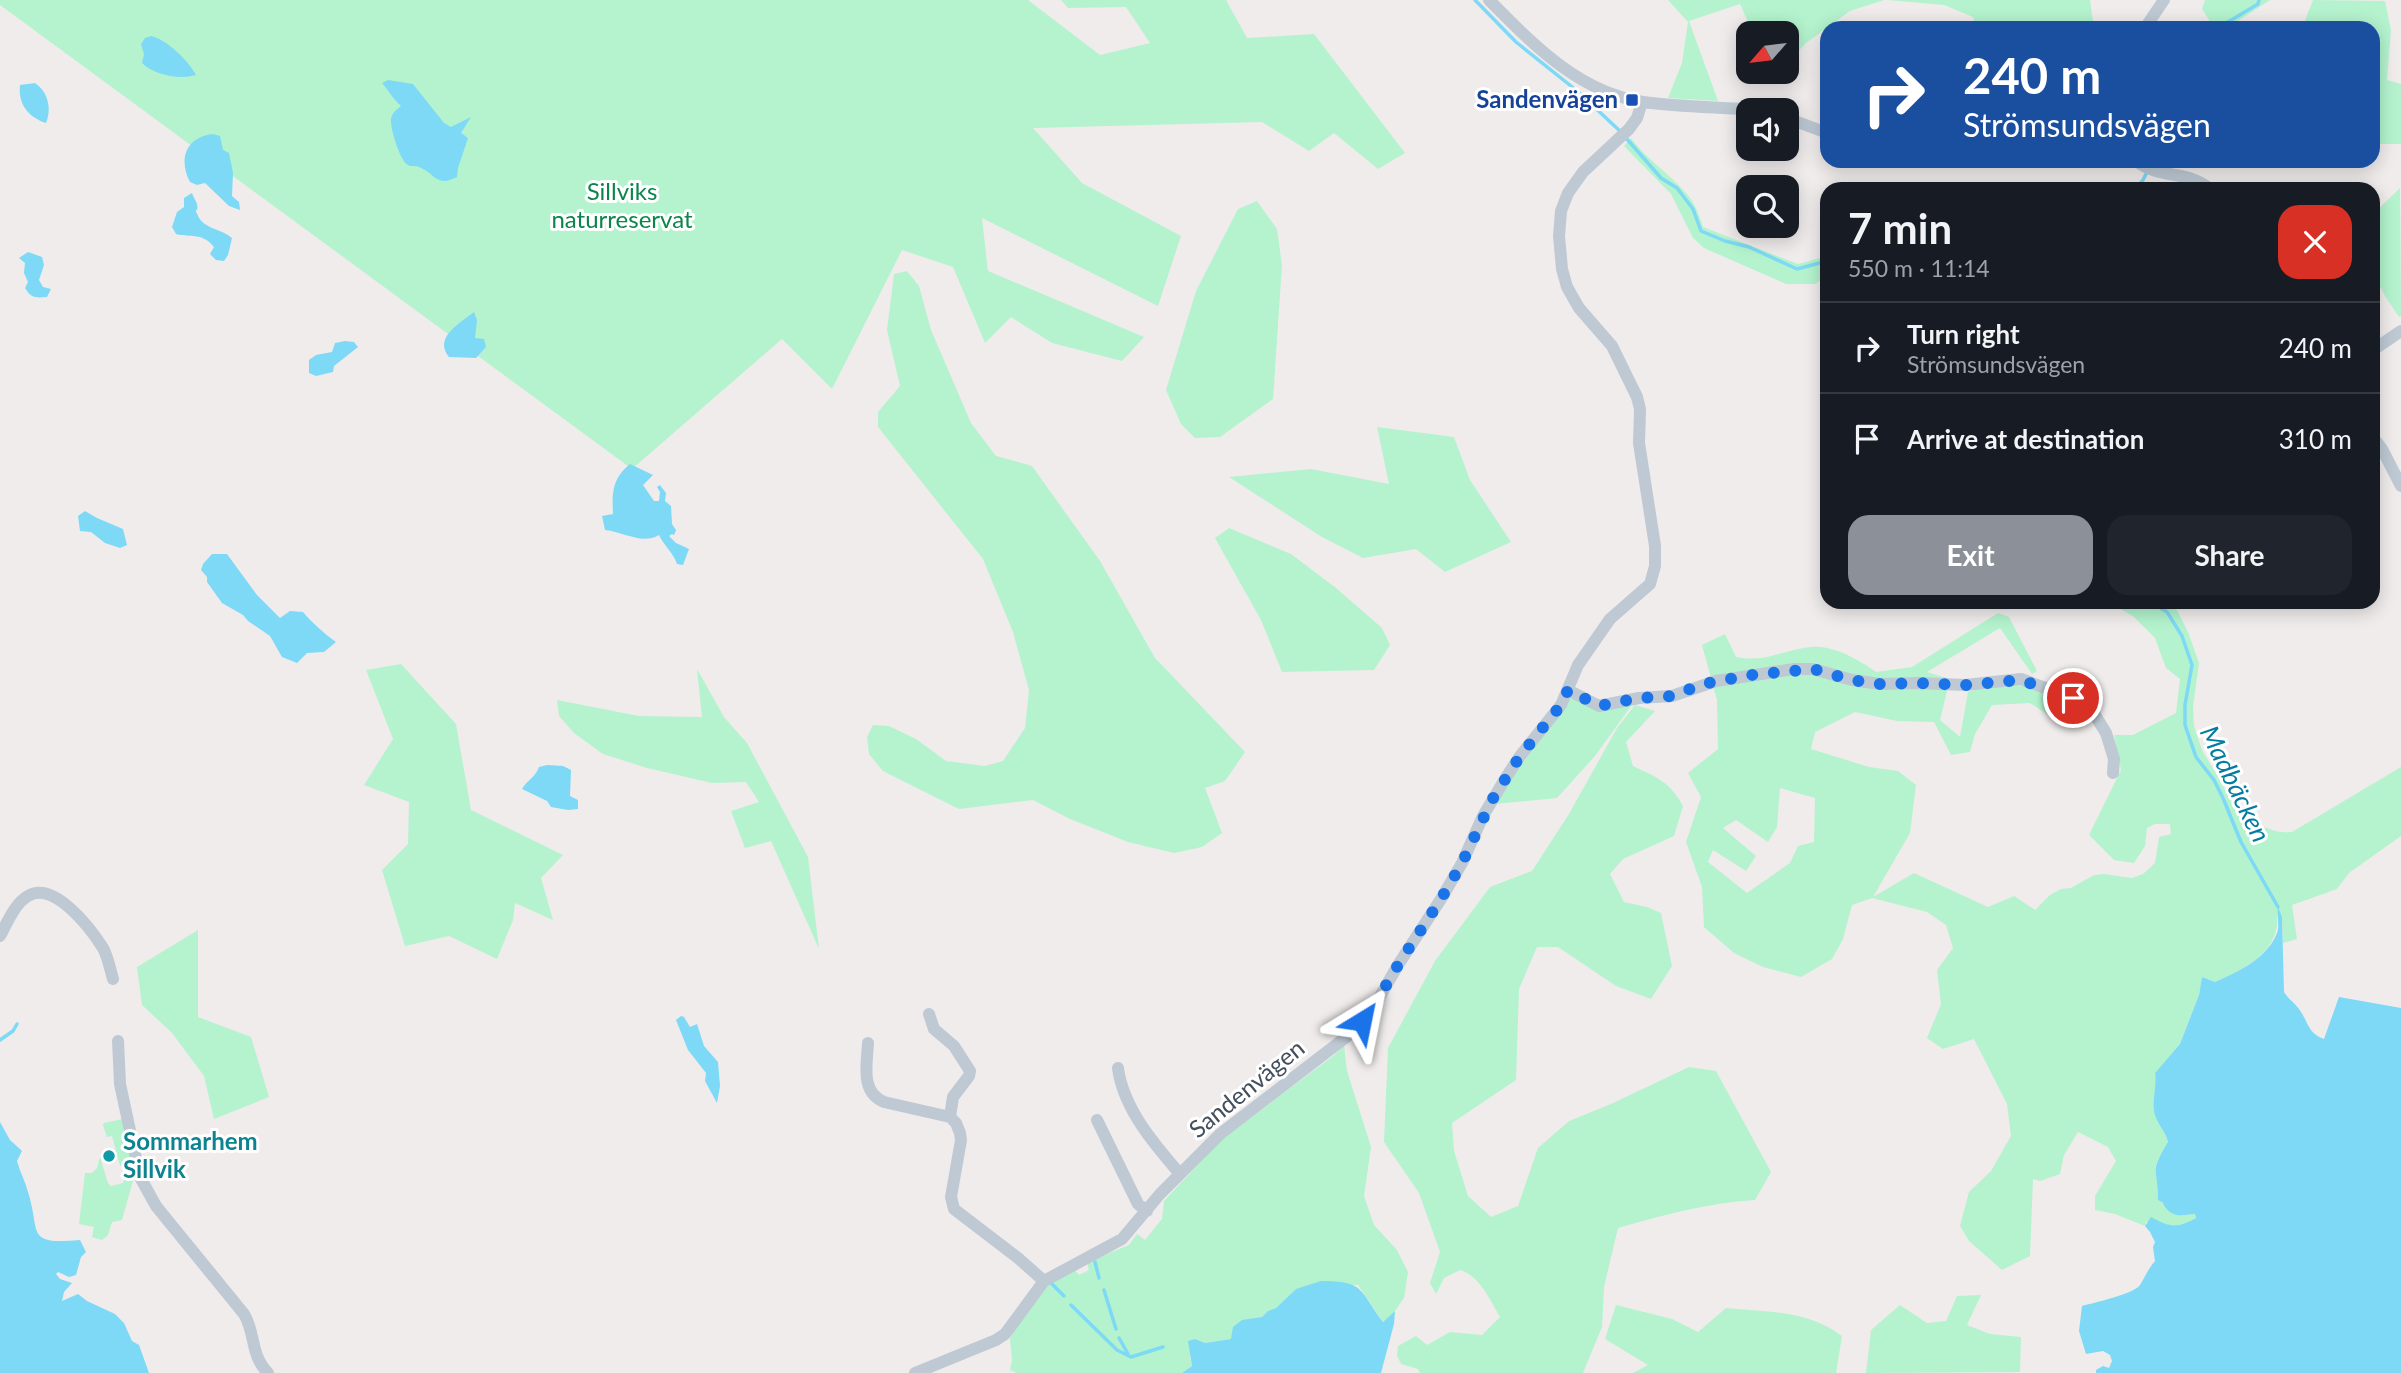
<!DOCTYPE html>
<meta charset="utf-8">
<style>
body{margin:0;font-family:Lato,sans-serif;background:#20242c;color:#f1f3f6;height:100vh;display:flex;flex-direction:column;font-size:26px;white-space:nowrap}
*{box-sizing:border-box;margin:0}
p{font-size:23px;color:#9ea1a6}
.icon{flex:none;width:38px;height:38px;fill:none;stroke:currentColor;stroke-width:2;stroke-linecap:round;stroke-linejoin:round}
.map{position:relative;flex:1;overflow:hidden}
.sheet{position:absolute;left:1820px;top:182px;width:560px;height:427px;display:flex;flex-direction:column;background:#171b24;border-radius:21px;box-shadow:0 4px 18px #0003}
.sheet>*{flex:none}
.top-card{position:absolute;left:1820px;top:21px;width:560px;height:147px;border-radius:21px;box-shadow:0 4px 18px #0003;background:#1a4fa0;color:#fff;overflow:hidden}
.needle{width:46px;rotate:242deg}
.buttons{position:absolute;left:1736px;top:21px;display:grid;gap:14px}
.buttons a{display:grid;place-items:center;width:63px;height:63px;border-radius:14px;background:#171b24;box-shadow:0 4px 18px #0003;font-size:35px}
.pin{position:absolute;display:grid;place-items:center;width:60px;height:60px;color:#fff;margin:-30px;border:4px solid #fff;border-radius:50%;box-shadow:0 2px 7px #0007}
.me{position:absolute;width:77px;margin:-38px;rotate:35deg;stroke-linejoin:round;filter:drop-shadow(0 0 5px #0008)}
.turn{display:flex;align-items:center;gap:24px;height:147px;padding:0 28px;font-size:32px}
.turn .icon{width:91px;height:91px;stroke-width:2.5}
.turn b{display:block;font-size:49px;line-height:60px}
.round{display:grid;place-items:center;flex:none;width:74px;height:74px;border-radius:21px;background:#20242c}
.headline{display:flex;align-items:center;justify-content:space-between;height:119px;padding:0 28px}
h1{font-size:42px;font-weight:700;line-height:52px}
.primary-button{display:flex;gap:14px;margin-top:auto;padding:14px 28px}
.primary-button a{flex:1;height:80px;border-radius:21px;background:#8c9099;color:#fff;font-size:28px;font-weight:700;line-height:80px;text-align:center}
.primary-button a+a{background:#20242c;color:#f1f3f6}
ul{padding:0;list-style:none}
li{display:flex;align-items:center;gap:21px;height:91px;padding:0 28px;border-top:2px solid #363941}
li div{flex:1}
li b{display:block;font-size:26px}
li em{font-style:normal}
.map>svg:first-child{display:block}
.green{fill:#b4f3ce;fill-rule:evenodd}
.water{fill:#7dd9f5}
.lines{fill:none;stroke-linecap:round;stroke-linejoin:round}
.stream{stroke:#7dd9f5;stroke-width:3.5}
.minor{stroke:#bec9d4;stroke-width:12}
.route{stroke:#1a73e8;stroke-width:12;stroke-dasharray:0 21.6}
.transit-dot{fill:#1a4fb4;stroke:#fff;stroke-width:2.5}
.culture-dot{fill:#0f9aa8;stroke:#fff;stroke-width:2.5}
.labels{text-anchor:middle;stroke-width:6;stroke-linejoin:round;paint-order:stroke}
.transit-label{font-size:24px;font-weight:bold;fill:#164399;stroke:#fff;text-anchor:end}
.park-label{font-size:24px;fill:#0d844b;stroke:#fff}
.street-label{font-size:24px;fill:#434f5c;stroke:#fff}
.culture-label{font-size:24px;font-weight:bold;fill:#0d838f;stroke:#fff;text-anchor:start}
.water-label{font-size:26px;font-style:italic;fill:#027ca1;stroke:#fff}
</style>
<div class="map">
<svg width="2401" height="1373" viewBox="0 0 2401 1373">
<rect width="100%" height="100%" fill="#f0ecec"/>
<!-- green -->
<path class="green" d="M0,0H1028L1100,55L1150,43L1126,7L1068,8L1061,0H1226L1247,38L1314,34L1405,153L1378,169L1334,133L1309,151L1262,122L1033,128L1082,183L1181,236L1158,306L982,218L988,271L1144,337L1122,361L1052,343L1011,317L985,343L953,267L902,250L832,389L782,339L632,469L0,5Z
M1668,0H1884L1850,11L1806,43L1787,63V33H1753L1740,4L1689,21L1718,101L1668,98L1682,63L1688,22Z
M1888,0H2090L2094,28H1976L1973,17L1944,5Z
M2205,0H2270L2227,28H2214L2202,9Z
M2313,0L2385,1L2391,30L2387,80L2401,84V144H2373V28H2302Z
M1631,138C1646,159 1669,173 1686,193C1695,203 1699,215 1703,227L1798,264L1827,256V277L1815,284H1786L1704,248L1693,238L1671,194L1624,146Z
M2400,188L2401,316L2399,317L2385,296L2373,273V214Z
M1257,201L1277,229L1282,265L1273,399L1220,437L1195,438L1181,424L1166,390L1196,291L1238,209Z
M907,271L919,286L931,330L971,423L996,456L1032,466L1100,561L1155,658L1245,752L1225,781L1205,788L1222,833L1202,847L1174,853L1128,842L1070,819L1033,800L959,809L883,771L869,754L867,737L873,725L889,726L916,739L946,761L985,766L1003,761L1025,728L1029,690L1013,632L983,559L878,427V412L900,386L887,330L894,274Z
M1377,427L1454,437L1470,480L1511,542L1445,572L1416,549L1363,558L1322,537L1229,477L1311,469L1389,484Z
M1229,528L1291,554L1336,588L1382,628L1390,645L1374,670L1282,672L1261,620L1215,538Z
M2109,602H2166L2177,610L2188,632L2199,663L2193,707L2194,726L2202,750L2245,823C2265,823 2269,834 2292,832L2401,767V836L2349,873L2337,889L2292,905L2297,939L2283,943L2282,917L2277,915C2281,951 2243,970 2215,982L2202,977L2199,995L2180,1044L2155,1073C2157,1087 2152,1099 2155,1112C2157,1123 2166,1131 2168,1143C2149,1170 2158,1170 2158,1199L2177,1215L2195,1214L2196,1218C2187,1223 2178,1228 2168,1226C2158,1225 2157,1220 2146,1222L2145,1226L2115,1214L2095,1210V1196L2116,1161L2108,1147L2078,1132L2064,1155L2060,1174L2040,1181L2033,1179L2030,1256L2002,1270L1969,1241L1960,1226L1969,1192L1991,1171L2011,1136L2007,1104L1974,1039L1943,1049L1927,1038L1941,1004L1937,970L1953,948L1946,925L1927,912L1872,898L1852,905L1843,939L1832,959L1801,977L1763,967L1734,953L1704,927L1702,887L1686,842L1701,797L1688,773L1718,749L1717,700L1702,645L1725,634L1736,657C1766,663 1782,650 1811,647C1833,645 1858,659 1876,672L1912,667L1998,613L2009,617L2037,671L2032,674L2000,628L1927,672L1950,679L1940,720L1960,737L1968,692C2014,678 2031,686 2074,704L2066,727L2030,703L1992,705L1975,734L1970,752L1951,755L1934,722L1897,721L1855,712L1815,732L1811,749L1869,767L1898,771L1916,785L1910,833L1873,897L1914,873L1988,907L2014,896L2035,910L2050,895L2061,889L2071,888L2094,875L2104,874L2132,878L2143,874L2155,863L2159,837L2171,834L2170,824H2155L2147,828L2145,846L2134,863L2114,860L2089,835L2121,770L2114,735H2133L2176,713L2180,679L2166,668L2155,638L2134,617ZM1780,788L1815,798L1814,842L1798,846L1790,863L1747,893L1708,862L1713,850L1746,871L1756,856L1723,828L1736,820L1768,842L1777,827Z
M401,664L456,724L471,810L563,855L541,878L553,920L515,903L513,920L497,959L449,936L405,946L382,870L408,844L409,802L364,785L393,739L366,670Z
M697,669L724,717L747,743L808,857L819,949L771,841L745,848L731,811L759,802L746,782L712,783L647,768L603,754L574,733L559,716L557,700L639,716L702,717Z
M1573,697L1634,702L1595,756L1557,798L1495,804L1507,783L1568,701Z
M1635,705L1655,711L1626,742L1633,766C1658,778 1669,781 1683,806L1674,836L1623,859L1610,874L1624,902L1647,907L1661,913L1672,966L1651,999L1616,986L1558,947H1537L1519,989L1516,1080L1452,1123L1454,1151L1468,1196L1491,1217L1518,1206L1538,1148L1569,1121L1611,1104L1689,1067L1716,1071L1771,1172L1755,1200C1708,1203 1663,1215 1618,1228L1604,1287L1602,1327L1583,1373H1420L1418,1369L1401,1364L1397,1356L1398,1346L1416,1336L1427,1345L1450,1332L1482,1335L1500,1317C1490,1300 1480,1276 1460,1270L1444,1278L1436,1294L1430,1283L1440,1252L1419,1193L1384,1142L1388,1048L1435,961L1490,887L1532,871L1569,814L1617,728Z
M198,930V1017L251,1037L269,1097L214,1119L204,1076L172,1033L142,1005L137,967Z
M1344,1045L1347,1071L1371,1147L1364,1196L1374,1225L1397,1250L1408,1272L1404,1298L1395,1311L1383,1322L1358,1285L1296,1289L1276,1308L1268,1311L1262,1317L1242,1321L1231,1339L1205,1343L1195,1339L1190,1357L1192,1366L1182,1373H1017L1010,1370L1012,1360L1010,1339L1013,1331L1042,1289L1074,1269L1079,1275L1089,1270L1087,1262L1129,1245L1137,1234L1145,1240L1162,1219L1164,1201L1221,1140L1333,1056Z
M122,1119L134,1165L133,1181L122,1220L112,1222L108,1235L102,1240L92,1237L94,1227L79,1224L85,1173H92L97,1168L100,1157L108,1183L111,1186L123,1183L126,1175L125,1167L120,1166L112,1136L107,1137L103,1125L104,1123Z
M1981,1295L1967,1325L1990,1334L2021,1337L2020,1372L1866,1373L1871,1330L1900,1305L1927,1323L1946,1321L1957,1296Z
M1616,1305L1672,1319L1698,1332L1726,1308C1767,1312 1808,1310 1842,1336L1836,1373H1633L1648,1365L1605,1339Z"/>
<!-- water -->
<path class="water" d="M151,36C166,39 189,61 196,75C179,80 154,75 142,63L144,54L141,44L145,38Z
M388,80L413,84L444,123L451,127L471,117L461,133L468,138L458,168L457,177C436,188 435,173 419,167C415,165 411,167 408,165C400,161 390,128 391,119C392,113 396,110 401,106C393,99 389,91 382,83Z
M35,83C48,92 52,108 46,123C28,117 18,104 20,85Z
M213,134L220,136L223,150L229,153L233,173L232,196L239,202L240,210L229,206L205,183L197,185L190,182C178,159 186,137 213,134Z
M192,193C192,194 197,203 197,204C199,215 193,205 198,216C204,229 222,229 232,238L228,255L224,261L216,260L210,254L214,247C202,232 191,238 176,234L172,227L177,212L184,207V198Z
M28,252L42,257L44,265L39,280L43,287L51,289L47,297C35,298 31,298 25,288L28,282L24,273L25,263L19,258Z
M474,312L477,320L475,338L484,339L486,347L476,358L449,357C433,338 460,323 474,312Z
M345,341L354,342L358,347L334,366L333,372L316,376L309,373V360L316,355L332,352L335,343Z
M630,464L653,475L643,485L654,501H659L660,492L657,487L660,485L666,493L665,501L671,506L672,524L676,530L674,535L672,534L669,536L676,543L689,549L683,565L677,564C673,552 664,546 659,535C642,545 624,532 605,530L602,516L613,514C612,493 612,479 630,464Z
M85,511L97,518L123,529L127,545L120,548L105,543L91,532L80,531L78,516Z
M212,554H227L257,595L280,618L290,611L303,612C310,621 326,635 336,642L324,652L307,653L297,663L282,657L270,636L248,621L243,615L222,603L207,582V577L201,570L203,564Z
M547,765L563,766L571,770L570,796L578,800V809L568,810L551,807L547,801L522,789C527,780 535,778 539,767Z
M2278,907L2282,917L2284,992C2288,999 2295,1003 2299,1009C2308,1021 2308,1034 2324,1039L2339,997L2401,1008V1373H2096V1370L2103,1366L2109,1368L2112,1361L2110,1355L2103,1351L2086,1354L2079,1331L2082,1306C2093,1303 2134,1294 2140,1285C2145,1277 2148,1269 2155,1261L2153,1247L2155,1242L2150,1232L2145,1226L2151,1217C2169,1227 2177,1229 2196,1218L2195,1214C2184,1215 2173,1218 2166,1208C2160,1200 2167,1205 2158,1200C2158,1168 2149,1173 2168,1142C2166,1132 2158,1125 2155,1115C2151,1102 2157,1088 2155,1073L2180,1044L2199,995L2202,977L2215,982C2238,972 2270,957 2278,930C2279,923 2277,914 2278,907Z
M681,1016L684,1017L690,1027L697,1024L704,1046L718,1062L720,1086L717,1103L705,1081L706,1073L688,1050L676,1020Z
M0,1122L10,1140L22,1151L17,1161C20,1172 25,1181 28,1192C41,1233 24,1245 80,1240L86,1252L81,1257L76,1275L69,1277L58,1272L56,1274L60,1279L72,1283L64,1292L62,1301L78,1294L87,1301L115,1314L124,1323L132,1341L139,1345L149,1373H0Z
M1321,1281C1365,1281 1359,1290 1383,1322L1395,1311L1394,1324L1381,1373H1182L1192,1366L1188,1341L1195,1339L1205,1343L1231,1339L1233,1327L1242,1320L1262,1317L1268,1311L1276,1308L1296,1289Z"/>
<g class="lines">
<!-- stream -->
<path class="stream" d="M1475,0L1516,42L1576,90L1621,132
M2218,28L2258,4L2259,0
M1626,138L1661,178L1677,188L1693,209L1701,231L1725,241L1749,247L1797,269L1827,261
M2135,189L2143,180L2147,172
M2151,602L2167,612L2182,636L2192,665L2185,705V725L2196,757L2214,780L2223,798L2241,842L2278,907
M0,1040L13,1031L17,1024
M1095,1262L1099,1278
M1051,1283L1064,1296
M1104,1290L1116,1329
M1071,1305L1117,1350L1131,1357L1163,1347
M1119,1338L1128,1354"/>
<!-- minor -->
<path class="minor" d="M1489,0C1533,44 1578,92 1643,102C1681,107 1719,107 1756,110
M2145,28L2164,0
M1787,118L1827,133
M2136,161C2161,180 2185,169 2210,189
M2373,350L2401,331
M2373,437L2382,449L2401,486
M1568,690L1599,706L1639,698L1672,696L1716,681L1794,669H1813L1852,680L1880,684L1918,683L1965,685L2021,679L2073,698L2090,707L2106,733L2114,759L2113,773
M0,936C7,923 15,903 28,896C54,880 91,929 103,948C108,957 110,969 113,979
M929,1014L934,1029L954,1046L970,1071L969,1076L953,1097L950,1117
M118,1041L120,1084L140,1177L156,1206L244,1314C256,1334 250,1355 268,1373
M868,1043C867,1064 860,1092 884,1102L950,1117L956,1123L960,1133L961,1140L951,1197L954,1209L1018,1258L1044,1281
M1118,1068C1123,1108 1154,1144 1180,1174
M1097,1120L1138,1204L1147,1211
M915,1373L996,1340L1005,1334L1044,1281L1122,1239L1160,1194L1220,1134L1354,1031L1375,1005L1398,965L1441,899L1462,863L1483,816L1505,779L1520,756L1561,705L1578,665L1610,619L1650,584L1655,566V546L1639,443L1640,409L1637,397L1612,346L1579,308L1567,287L1562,269L1559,236L1561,211L1568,193L1583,172L1629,129L1637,118L1642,102"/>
</g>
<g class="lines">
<!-- route -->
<path class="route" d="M1362,1021L1374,1006L1398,965L1441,899L1462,863L1492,800L1520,756L1561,705L1568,690L1599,706L1639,698L1672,696L1703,684L1751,675L1813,669L1852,680L1880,684L1918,683L1965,685L2021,680L2073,698"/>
</g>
<!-- markers -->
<rect class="transit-dot" x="1625" y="93" width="14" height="14" rx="3.5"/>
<circle class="culture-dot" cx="109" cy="1156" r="7"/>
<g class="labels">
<!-- transit labels -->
<g class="transit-label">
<text x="1618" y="108">Sandenvägen</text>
</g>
<!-- park labels -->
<g class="park-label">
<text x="622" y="200">Sillviks<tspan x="622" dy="28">naturreservat</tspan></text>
</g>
<!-- street labels -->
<g class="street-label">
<text transform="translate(1247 1089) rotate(-39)" y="8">Sandenvägen</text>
</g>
<!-- culture labels -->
<g class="culture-label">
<text x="123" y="1150">Sommarhem<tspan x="123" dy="28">Sillvik</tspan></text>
</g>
<!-- water labels -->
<g class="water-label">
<text transform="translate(2235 784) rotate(64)" y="9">Madbäcken</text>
</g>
</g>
</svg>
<div class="buttons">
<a><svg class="needle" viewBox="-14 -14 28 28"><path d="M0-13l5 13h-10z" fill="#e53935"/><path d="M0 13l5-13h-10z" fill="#9ea1a6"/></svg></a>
<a><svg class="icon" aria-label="sound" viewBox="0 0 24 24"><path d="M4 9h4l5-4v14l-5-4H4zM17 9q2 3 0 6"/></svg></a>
<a><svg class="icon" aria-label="search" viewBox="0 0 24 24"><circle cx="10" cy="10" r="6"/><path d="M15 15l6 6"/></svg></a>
</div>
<div class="pin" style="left:2073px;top:698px;background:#d93025"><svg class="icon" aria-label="arrive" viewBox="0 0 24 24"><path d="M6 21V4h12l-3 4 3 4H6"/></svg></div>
<svg class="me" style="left:1362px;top:1021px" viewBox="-20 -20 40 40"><path d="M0-17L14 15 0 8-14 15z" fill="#1a73e8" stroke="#fff" stroke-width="4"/></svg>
<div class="top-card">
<div class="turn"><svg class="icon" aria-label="right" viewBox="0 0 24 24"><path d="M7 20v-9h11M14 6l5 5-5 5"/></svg><div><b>240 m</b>Strömsundsvägen</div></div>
</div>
<section class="sheet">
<div class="headline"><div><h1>7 min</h1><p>550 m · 11:14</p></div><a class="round" style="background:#d93025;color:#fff"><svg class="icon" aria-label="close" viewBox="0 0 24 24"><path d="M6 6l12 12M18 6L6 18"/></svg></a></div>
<ul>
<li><svg class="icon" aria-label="right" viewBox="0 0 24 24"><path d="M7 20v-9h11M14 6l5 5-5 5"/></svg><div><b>Turn right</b><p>Strömsundsvägen</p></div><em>240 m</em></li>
<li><svg class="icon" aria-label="arrive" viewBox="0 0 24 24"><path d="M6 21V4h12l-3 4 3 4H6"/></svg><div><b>Arrive at destination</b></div><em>310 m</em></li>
</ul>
<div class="primary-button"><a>Exit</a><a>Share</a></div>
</section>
</div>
